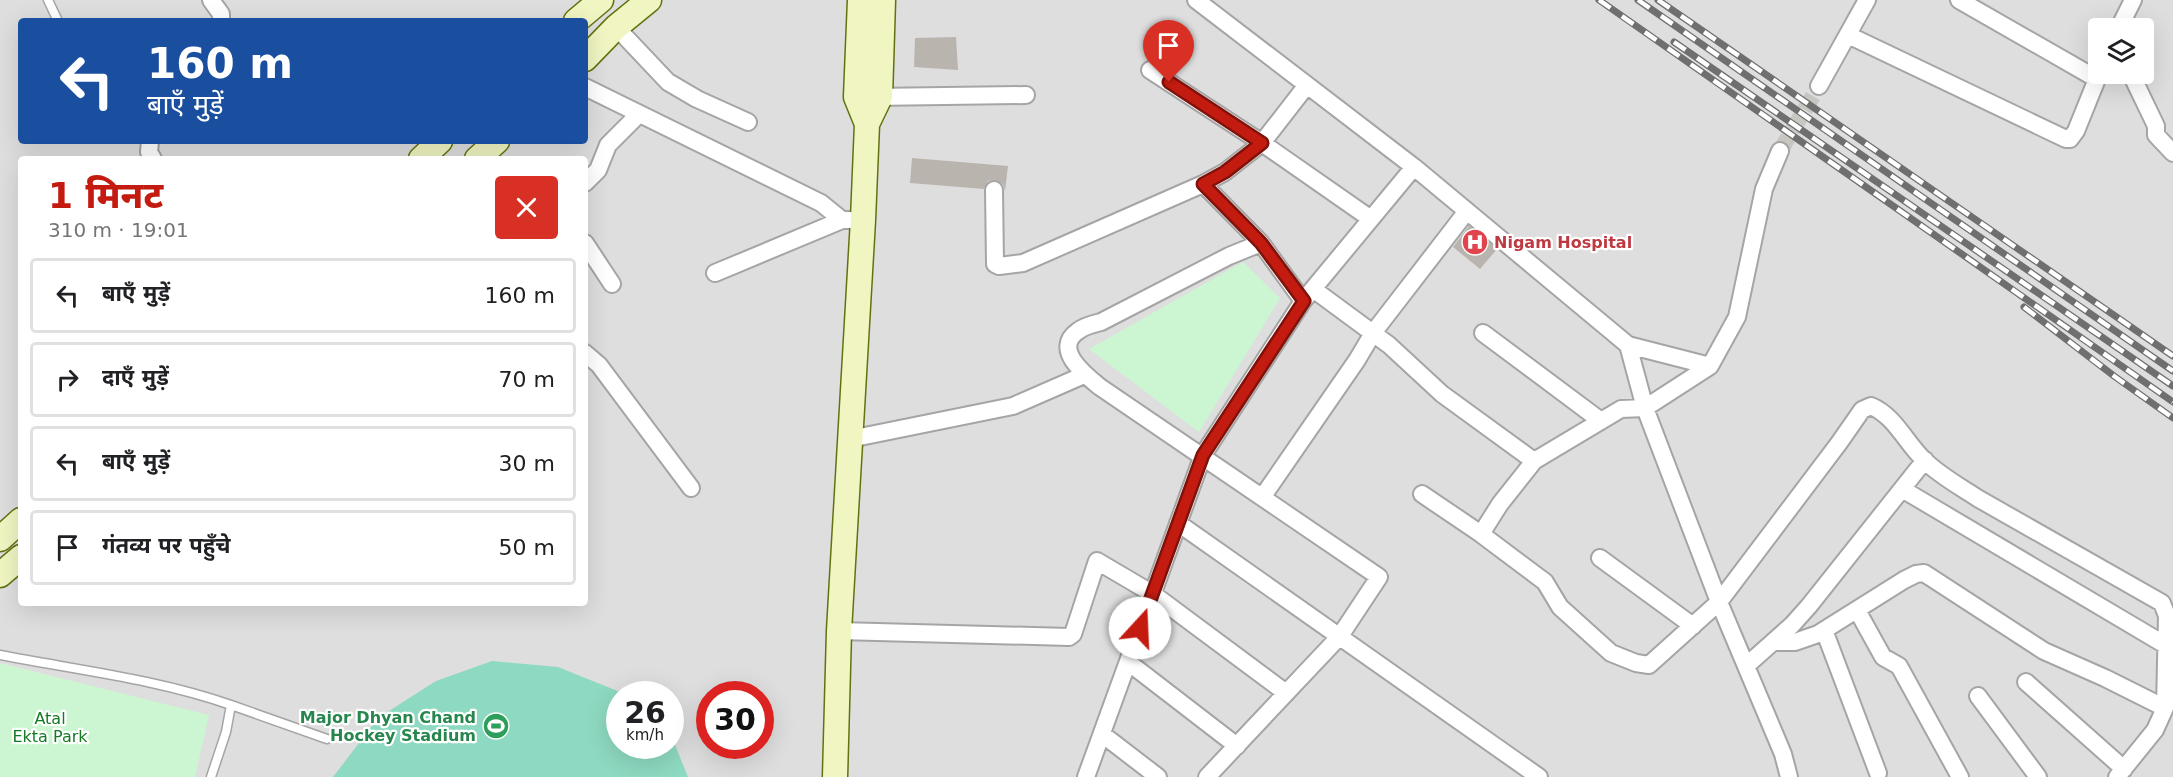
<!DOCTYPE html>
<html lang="hi">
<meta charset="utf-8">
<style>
body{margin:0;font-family:"DejaVu Sans","Noto Sans Devanagari",sans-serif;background:#f6f6f6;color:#202124;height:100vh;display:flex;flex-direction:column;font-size:22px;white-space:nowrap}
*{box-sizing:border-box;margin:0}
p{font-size:20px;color:#757577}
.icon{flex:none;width:33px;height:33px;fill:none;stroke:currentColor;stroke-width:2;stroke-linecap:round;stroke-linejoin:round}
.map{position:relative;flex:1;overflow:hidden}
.side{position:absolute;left:18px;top:156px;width:570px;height:450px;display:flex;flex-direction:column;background:#fff;border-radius:6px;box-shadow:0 6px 24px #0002}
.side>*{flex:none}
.guide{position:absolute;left:18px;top:18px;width:570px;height:126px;border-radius:6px;box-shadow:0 6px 24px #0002;background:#1a4fa0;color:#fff;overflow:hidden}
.buttons{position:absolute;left:2088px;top:18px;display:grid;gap:12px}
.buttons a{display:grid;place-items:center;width:66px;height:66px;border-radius:6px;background:#fff;box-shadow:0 6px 24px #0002;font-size:30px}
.speed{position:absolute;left:606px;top:681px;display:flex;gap:12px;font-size:30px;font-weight:700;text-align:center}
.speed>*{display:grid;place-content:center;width:78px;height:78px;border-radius:50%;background:#fff;box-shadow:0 6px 24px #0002;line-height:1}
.speed small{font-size:15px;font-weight:400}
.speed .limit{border:9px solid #d22;background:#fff;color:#111}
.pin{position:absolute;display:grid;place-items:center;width:51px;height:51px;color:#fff;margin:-62px -26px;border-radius:50% 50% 50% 0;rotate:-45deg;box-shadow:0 0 6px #0007}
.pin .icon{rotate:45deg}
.me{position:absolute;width:66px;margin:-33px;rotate:20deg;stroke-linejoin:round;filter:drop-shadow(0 0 4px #0008)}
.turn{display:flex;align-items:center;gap:21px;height:126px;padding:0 30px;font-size:27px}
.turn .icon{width:78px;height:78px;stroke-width:2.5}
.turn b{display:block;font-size:42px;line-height:51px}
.round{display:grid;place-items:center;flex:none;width:63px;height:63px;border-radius:6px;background:#f6f6f6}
.head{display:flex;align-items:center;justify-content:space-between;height:102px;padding:0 30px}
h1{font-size:36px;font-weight:800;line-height:45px;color:#c31b10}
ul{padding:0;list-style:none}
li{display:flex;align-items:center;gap:18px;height:75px;margin:0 12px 9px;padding:0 18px;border:3px solid #e0e0e0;border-radius:6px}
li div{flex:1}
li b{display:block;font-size:22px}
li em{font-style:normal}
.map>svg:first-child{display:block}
.residential{fill:#dfdede;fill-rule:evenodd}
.park{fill:#cbf6d1}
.pitch{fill:#8ed9c1}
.building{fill:#bab4ae}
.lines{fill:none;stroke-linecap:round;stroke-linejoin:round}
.street-tunnel{stroke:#c7c6c1;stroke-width:16;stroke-dasharray:16 8;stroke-linecap:butt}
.lane-casing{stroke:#a5a5a5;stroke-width:11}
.street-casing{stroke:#a5a5a5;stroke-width:20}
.secondary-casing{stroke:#61730e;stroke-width:27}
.lane{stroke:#fff;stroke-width:8}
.street{stroke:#fff;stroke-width:16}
.secondary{stroke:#f0f5c2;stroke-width:24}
.rail-casing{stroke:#6f6f6f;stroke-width:7}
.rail{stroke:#fff;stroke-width:4.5;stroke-dasharray:14;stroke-linecap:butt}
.route-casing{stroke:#7f120a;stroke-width:15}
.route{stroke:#c31b10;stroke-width:10}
.labels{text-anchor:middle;stroke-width:4.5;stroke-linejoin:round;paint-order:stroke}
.health-label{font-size:16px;font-weight:bold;fill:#be3a42;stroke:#fff;text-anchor:start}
.leisure-label{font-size:16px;font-weight:bold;fill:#27864d;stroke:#fff;text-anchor:end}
.park-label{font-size:16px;fill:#157a24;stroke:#fff}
</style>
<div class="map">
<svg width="2173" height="777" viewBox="0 0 2173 777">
<rect width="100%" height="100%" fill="#f1efe9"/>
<!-- residential -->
<path class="residential" d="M0,0H2173V777H0ZM21,21H585V141H21ZM2098,28H2144V74H2098ZM21,159H585V603H21ZM620,694H670V746H620ZM710,694H760V746H710Z"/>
<!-- park -->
<path class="park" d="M1243,262L1280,298L1199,432L1089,349Z
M0,663L209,715L195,777H0Z"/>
<!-- pitch -->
<path class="pitch" d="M492,661L558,667L625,694H620V746H670L671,735L688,777H333L378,718L436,681Z"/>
<!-- building -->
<path class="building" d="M956,37L958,70L914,67L915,38Z
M912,158L1008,166L1005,191L1003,184L994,180L988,181L984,189L910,183Z
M1469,226L1497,249L1480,269L1453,247Z"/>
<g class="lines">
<!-- street-tunnel -->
<path class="street-tunnel" d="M1780,151L1819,86"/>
<defs>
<path id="lane" d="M48,0L58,21
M0,655C77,670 157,679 231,705L226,732L211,777
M231,705L327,739"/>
<path id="street" d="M211,0L221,14V21
M1196,0L1414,167
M1959,0L2097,79L2099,74
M616,27L668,82L697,99L748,122
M2119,28L2133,0
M1848,35L2066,139H2070L2076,131L2097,79
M1150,70L1262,143L1371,219
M2131,74L2156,126V135L2173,153
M1819,86L1867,0
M585,87L821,203L842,220
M872,97L1026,95
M150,141L149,152L153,159
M1780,151L1764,189L1737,317L1710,366L1645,408L1621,409L1534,461L1500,504L1481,534L1545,582L1560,607L1611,653L1636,663L1649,665L1719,602L1839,443L1862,410L1871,406C1895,416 1906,443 1924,460C1940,476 1961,487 1979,499L2162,603L2167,616L2165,708L2155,730L2117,777
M585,183L598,170L608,145L639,114
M1203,184L1261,243
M994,190L995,264L999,266L1023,263L1203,184L1225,172L1262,143L1307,85
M585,243L612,284
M715,273L842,220H850
M1313,289L1389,345L1442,394L1534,461
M1483,333L1601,421
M1628,345L1710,366
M585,353L599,365L691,488
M850,439L1013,406L1084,375
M1902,489L2167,646
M1422,494L1481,534
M1263,496L1357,360L1373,333L1467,211
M1178,523L1539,777
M1600,558L1693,626
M1857,610L1883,657L1899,666L1960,777
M1824,630L1878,773
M839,631L1069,637L1073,634L1097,561L1153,594L1286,693
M1774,642H1795L1818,634L1904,580L1916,574L1924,573L2044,651L2105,678L2165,708
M1128,662L1237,746
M1746,666L1792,625L1809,606L1925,460
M2026,682L2124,769
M1978,696L2038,777
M1102,734L1158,777
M1086,777L1203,455L1303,301L1414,167L1628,345L1645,408L1719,602L1783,754L1789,777
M1207,777L1340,636L1379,577L1100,387C1085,375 1052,349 1078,331C1084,326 1093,324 1101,322L1229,256L1261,243L1303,301"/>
<path id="secondary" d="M576,21L601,0
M585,59L616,27L649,0
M867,124L880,97L883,0
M421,159L440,141
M477,159L497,141
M0,539L21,520
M0,575L21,557
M835,777L839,631L863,220L867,124L856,97L860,0"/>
</defs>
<!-- lane casing -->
<use href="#lane" class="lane-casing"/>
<!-- street casing -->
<use href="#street" class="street-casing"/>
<!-- secondary casing -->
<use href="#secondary" class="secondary-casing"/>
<!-- lane -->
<use href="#lane" class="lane"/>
<!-- street -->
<use href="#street" class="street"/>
<!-- secondary -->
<use href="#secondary" class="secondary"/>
<defs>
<path id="rail" d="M1599,0L2173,402
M1638,0L2173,371
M1658,0L2173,356
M1674,42L2173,386
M2024,307L2114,376L2173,418"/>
</defs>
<!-- rail casing -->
<use href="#rail" class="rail-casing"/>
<!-- rail -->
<use href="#rail" class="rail"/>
</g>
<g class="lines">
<defs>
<path id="route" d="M1140,628L1203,455L1304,301L1261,243L1203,184L1225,172L1262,143L1169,82"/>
</defs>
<!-- route casing -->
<use href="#route" class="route-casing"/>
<!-- route -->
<use href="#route" class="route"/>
</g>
<!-- icons -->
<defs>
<symbol id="hospital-disc" viewBox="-11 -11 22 22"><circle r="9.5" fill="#e0444e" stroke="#fff"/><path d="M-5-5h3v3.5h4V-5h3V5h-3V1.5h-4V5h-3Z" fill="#fff"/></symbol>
<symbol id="stadium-disc" viewBox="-11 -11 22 22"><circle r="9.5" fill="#2e9e5b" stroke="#fff"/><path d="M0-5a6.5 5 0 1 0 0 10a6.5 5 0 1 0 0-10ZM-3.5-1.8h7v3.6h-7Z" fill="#fff"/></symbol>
</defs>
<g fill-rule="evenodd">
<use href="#hospital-disc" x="1460" y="227" width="30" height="30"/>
<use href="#stadium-disc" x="481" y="711" width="30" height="30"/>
</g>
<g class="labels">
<!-- health labels -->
<g class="health-label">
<text x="1494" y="248">Nigam Hospital</text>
</g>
<!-- leisure labels -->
<g class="leisure-label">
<text x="476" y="723">Major Dhyan Chand<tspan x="476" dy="18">Hockey Stadium</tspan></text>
</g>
<!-- park labels -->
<g class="park-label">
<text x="50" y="724">Atal<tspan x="50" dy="18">Ekta Park</tspan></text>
</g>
</g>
</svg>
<div class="buttons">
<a><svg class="icon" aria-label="layers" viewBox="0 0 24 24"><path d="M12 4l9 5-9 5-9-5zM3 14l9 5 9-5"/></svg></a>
</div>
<div class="speed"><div>26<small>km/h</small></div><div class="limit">30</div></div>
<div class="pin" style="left:1169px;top:82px;background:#d93025"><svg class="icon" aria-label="arrive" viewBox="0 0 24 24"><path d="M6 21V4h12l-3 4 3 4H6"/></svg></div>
<svg class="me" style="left:1140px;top:628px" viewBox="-20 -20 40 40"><circle r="19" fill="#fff"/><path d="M0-13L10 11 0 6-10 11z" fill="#c31b10"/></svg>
<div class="guide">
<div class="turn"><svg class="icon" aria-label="left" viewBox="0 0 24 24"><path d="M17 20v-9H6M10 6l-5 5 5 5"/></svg><div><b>160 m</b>बाएँ मुड़ें</div></div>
</div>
<section class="side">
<div class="head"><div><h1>1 मिनट</h1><p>310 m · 19:01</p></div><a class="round" style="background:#d93025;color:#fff"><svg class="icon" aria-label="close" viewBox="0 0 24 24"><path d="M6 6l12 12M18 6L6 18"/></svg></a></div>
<ul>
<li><svg class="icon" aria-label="left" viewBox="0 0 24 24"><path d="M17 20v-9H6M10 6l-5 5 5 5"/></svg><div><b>बाएँ मुड़ें</b></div><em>160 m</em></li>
<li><svg class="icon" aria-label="right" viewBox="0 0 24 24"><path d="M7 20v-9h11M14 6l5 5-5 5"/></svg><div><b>दाएँ मुड़ें</b></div><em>70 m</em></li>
<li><svg class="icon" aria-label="left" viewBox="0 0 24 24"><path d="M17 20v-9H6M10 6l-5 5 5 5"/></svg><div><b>बाएँ मुड़ें</b></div><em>30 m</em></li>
<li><svg class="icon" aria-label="arrive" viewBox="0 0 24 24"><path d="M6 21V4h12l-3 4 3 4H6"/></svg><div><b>गंतव्य पर पहुँचे</b></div><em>50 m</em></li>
</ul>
</section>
</div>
